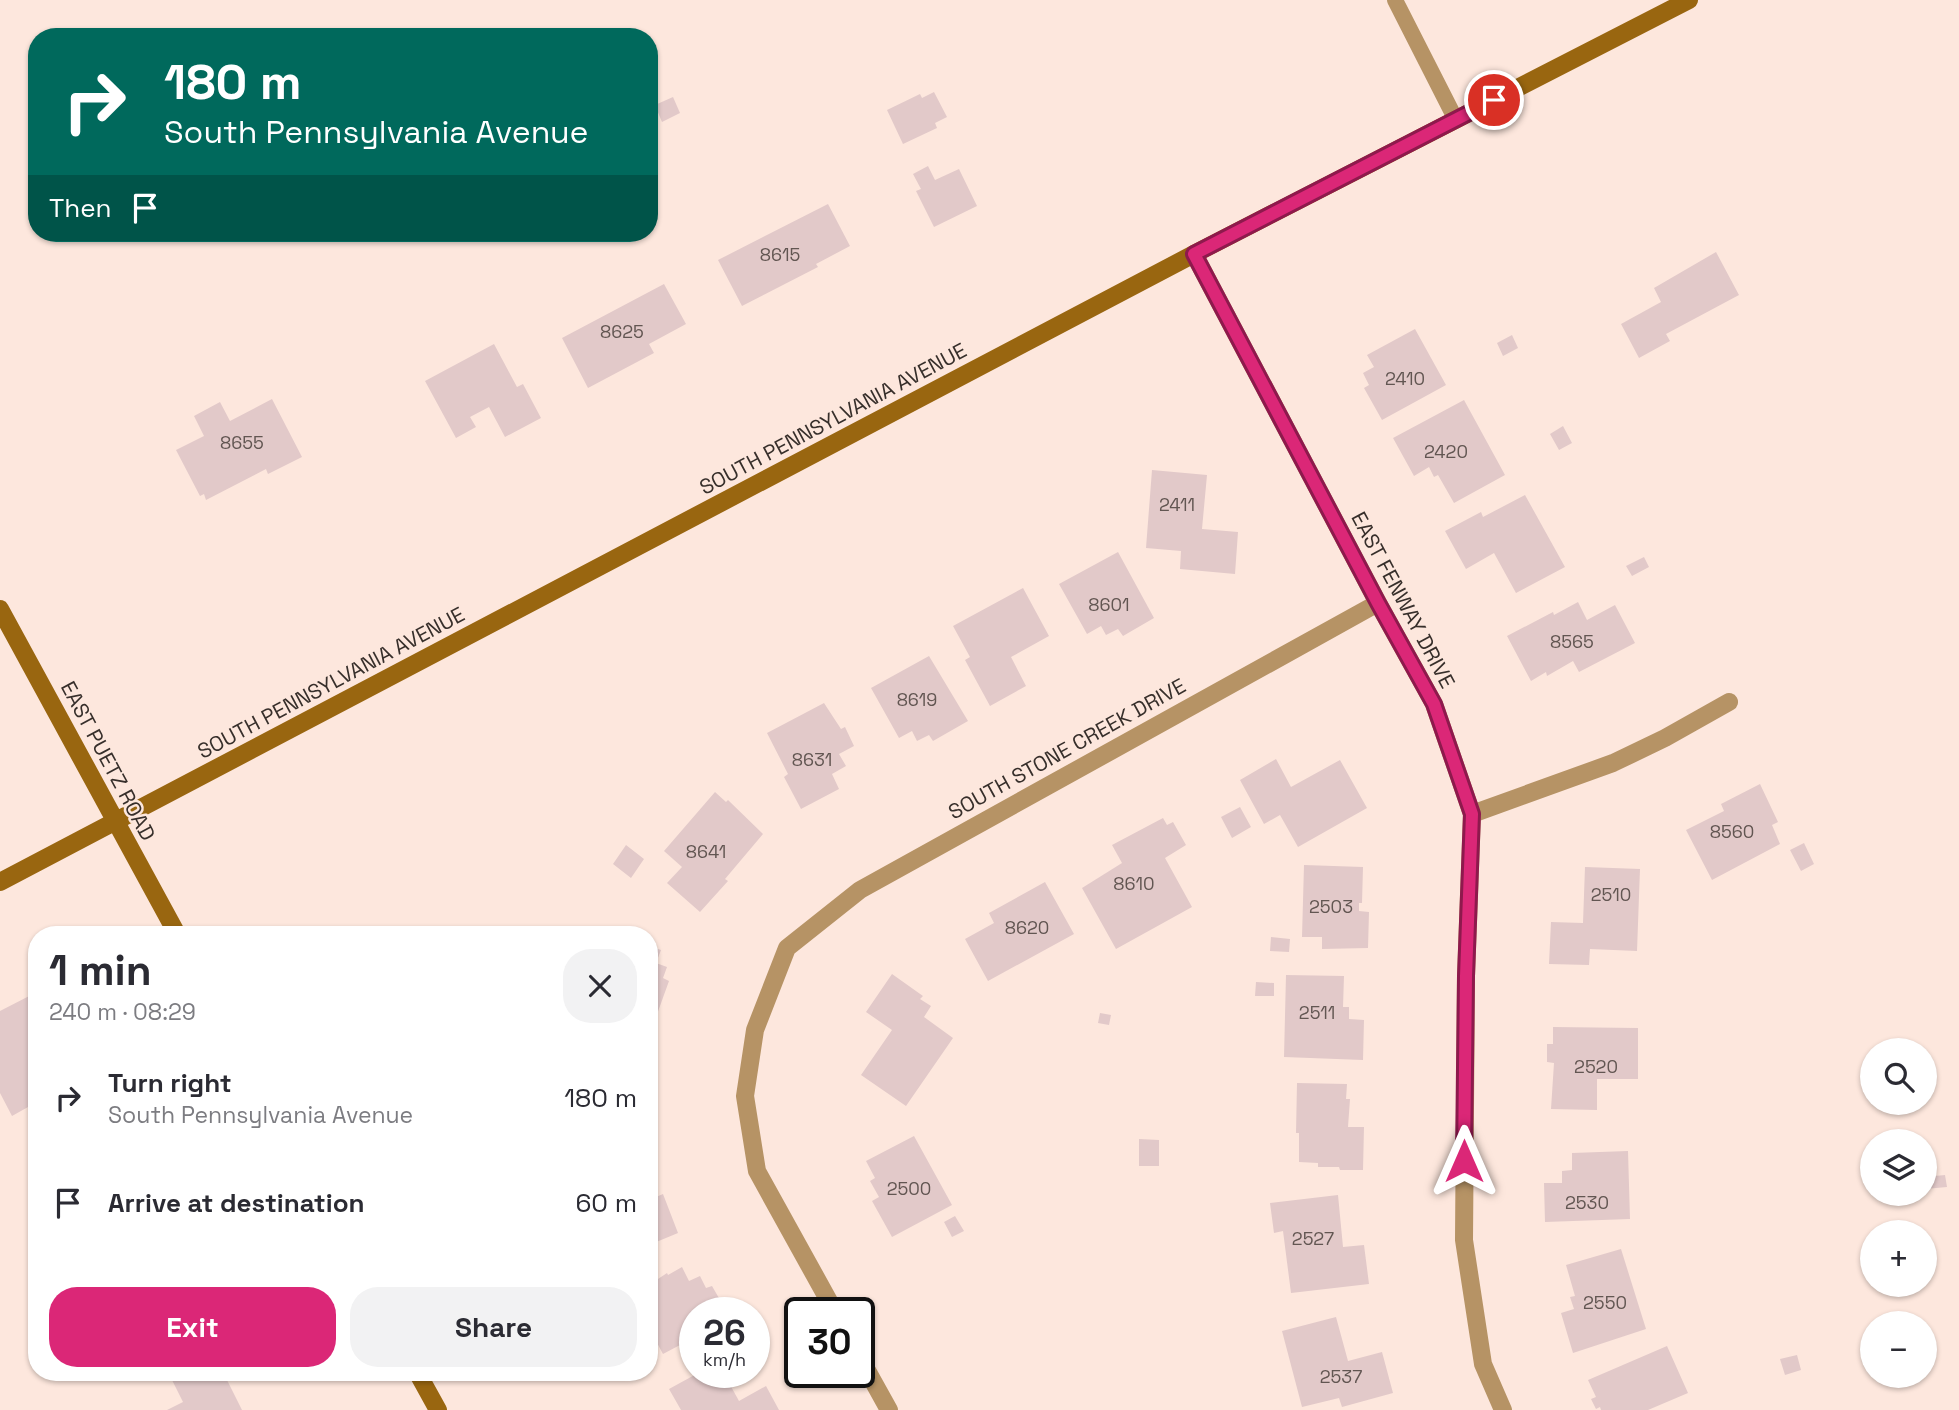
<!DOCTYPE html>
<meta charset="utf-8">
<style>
body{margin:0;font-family:"Space Grotesk",sans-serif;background:#f2f2f3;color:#2b2b33;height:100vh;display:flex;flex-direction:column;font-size:26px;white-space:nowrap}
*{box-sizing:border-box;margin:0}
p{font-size:23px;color:#7c7c81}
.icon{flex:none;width:38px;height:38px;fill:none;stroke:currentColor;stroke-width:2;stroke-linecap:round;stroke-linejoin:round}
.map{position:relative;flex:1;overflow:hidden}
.details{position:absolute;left:28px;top:926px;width:630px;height:455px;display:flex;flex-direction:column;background:#fff;border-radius:28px;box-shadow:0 2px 5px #0004}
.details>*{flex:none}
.banner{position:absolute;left:28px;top:28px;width:630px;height:214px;border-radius:28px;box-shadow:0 2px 5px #0004;background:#00695c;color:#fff;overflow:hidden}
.fabs{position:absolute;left:1860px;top:1038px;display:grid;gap:14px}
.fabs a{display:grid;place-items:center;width:77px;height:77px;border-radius:50%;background:#fff;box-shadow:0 2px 5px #0004;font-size:35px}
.speed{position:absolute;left:679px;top:1297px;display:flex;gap:14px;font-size:35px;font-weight:700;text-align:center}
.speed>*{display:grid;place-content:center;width:91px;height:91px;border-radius:50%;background:#fff;box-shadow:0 2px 5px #0004;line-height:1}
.speed small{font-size:18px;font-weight:400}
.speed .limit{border:4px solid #111;border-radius:10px;background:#fff;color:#111}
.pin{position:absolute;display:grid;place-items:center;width:60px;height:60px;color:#fff;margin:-30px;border:4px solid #fff;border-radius:50%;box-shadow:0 2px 7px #0007}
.me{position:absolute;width:77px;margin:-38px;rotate:0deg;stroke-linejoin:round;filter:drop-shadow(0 0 5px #0008)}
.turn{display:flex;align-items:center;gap:24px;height:147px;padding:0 21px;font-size:32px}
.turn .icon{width:91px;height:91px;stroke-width:2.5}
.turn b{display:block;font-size:49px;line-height:60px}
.then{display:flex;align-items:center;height:66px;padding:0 21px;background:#0003;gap:14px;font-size:26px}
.round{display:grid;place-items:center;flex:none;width:74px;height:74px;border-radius:28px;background:#f2f2f3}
.overview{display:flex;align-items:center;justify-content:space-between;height:119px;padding:0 21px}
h1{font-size:42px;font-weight:600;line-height:52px}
.button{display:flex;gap:14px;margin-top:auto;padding:14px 21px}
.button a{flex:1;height:80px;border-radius:28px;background:#db2777;color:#fff;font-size:28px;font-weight:600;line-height:80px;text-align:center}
.button a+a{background:#f2f2f3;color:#2b2b33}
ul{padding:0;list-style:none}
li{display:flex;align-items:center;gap:21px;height:105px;padding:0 21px}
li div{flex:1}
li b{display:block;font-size:26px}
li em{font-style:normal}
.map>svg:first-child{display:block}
.building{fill:#e2c9c9}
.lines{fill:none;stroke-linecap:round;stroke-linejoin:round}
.lane{stroke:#b69365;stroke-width:16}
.street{stroke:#b69365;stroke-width:18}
.secondary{stroke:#996610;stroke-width:18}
.route-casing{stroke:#8e194d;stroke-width:18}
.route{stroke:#db2777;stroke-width:12}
.labels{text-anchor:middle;stroke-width:5;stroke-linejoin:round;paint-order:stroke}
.number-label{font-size:18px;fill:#625652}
.street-label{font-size:21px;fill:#372f2b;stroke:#fde7dd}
</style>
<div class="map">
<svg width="1959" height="1410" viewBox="0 0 1959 1410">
<rect width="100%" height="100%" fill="#fde7dd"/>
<!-- building -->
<path class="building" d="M934,92L947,117L935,123L937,128L903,144L887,110L920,94L922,98Z
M673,97L680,113L662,122L655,105Z
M928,166L935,180L959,169L977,206L934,227L916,191L921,189L913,174Z
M828,204L850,246L816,264L818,267L742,306L718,260Z
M1716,252L1739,295L1666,334L1670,341L1639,358L1621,324L1661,302L1654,288Z
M664,284L686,324L649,344L654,353L588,388L562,338Z
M1415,329L1446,385L1382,420L1364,388L1369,385L1363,373L1374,367L1367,355Z
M1512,335L1518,348L1503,356L1497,343Z
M494,344L517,387L523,384L541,418L505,437L489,407L470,417L476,427L456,438L425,381Z
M272,399L302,457L268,474L266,469L206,500L204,494L200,496L176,450L204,436L194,416L220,402L230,421Z
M1464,400L1505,475L1454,503L1438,475L1434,477L1429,467L1414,476L1393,438Z
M1563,426L1572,443L1559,450L1550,434Z
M1152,470L1207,475L1202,529L1238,532L1235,574L1180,569L1181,551L1146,548Z
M1525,495L1565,567L1516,593L1494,553L1466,569L1445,531L1481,512L1483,517Z
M1118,552L1154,618L1123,636L1118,629L1106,635L1101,626L1087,634L1059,584Z
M1644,557L1649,567L1632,576L1626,566Z
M1023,588L1049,636L1011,657L1026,686L990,706L965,660L970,657L953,626Z
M1578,602L1587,620L1615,605L1635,643L1579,672L1573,661L1547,676L1546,672L1531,681L1507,636L1553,612L1554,615Z
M929,656L968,721L933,741L929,735L917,741L912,731L899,738L871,688Z
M824,703L841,729L845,727L854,746L839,754L846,766L832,774L839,789L801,809L784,777L788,774L767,733Z
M1276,759L1291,787L1340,760L1367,808L1298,847L1280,815L1264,824L1240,780Z
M1760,784L1778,822L1772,825L1780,844L1712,880L1686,830L1724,811L1721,804Z
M715,792L726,802L728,800L763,834L725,879L728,881L700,912L667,883L682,867L664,851Z
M1240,807L1251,827L1232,838L1221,817Z
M1163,818L1167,825L1173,822L1186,845L1165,858L1192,907L1116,949L1082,888L1122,863L1112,845Z
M1804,843L1814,864L1801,871L1790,850Z
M626,845L644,859L631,878L613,864Z
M1304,865L1363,867L1362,903H1359V911L1369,912L1368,948L1322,949V937H1302Z
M1585,867L1640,869L1637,951L1590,949L1589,965L1549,964L1551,922L1583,923Z
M1045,882L1074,934L988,981L965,939L994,923L989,913Z
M1271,937L1290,939L1289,952L1270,951Z
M649,946L661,950L656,963L667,967L663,978L669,981L656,1017L649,1015Z
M892,974L923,996L920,999L931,1006L924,1017L953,1038L906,1106L861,1075L892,1030L866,1012Z
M1286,975L1344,976L1343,1007H1349V1019L1364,1020L1363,1060L1284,1057Z
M1256,982L1274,983V996H1255Z
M37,992V1102L12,1116L0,1093V1011Z
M1100,1013L1111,1015L1109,1025L1098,1023Z
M1553,1027L1638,1028V1079H1597V1110L1551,1109L1554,1063L1547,1062V1044H1553Z
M1297,1083L1347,1084L1346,1099H1350L1348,1127H1364L1363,1170H1340L1339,1167H1318V1163L1299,1162V1133H1296Z
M649,1088H655L654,1125H649Z
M914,1136L952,1205L892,1237L872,1201L879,1197L870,1181L875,1178L866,1161Z
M1139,1139L1159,1140V1166H1139Z
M1628,1151L1630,1219L1545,1222L1544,1183H1562V1171L1572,1170V1153Z
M1945,1175L1947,1187L1925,1189V1177Z
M663,1194L678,1233L649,1245V1200Z
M1338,1195L1343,1247L1364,1245L1369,1284L1291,1293L1283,1231L1274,1233L1270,1203Z
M955,1216L964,1231L952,1237L944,1222Z
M1621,1249L1646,1329L1573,1353L1561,1313L1574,1309L1570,1297L1575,1296L1566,1265Z
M682,1267L689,1281L700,1276L706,1288L712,1286L727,1312H695V1337L663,1354L649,1328V1285L667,1273L668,1275Z
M1336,1317L1348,1361L1382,1352L1393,1393L1342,1407L1339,1398L1302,1407L1282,1331Z
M1667,1346L1688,1393L1648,1410H1601L1600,1407L1596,1409L1591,1399L1596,1397L1588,1380Z
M1797,1355L1801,1370L1785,1375L1780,1359Z
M168,1372H223L242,1410H167L183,1402Z
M700,1372H723L739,1401L766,1386L779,1410H681L669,1389Z"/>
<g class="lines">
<!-- lane -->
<path class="lane" d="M1395,0L1456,120"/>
<!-- street -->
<path class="street" d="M1194,254L1378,603L1434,704L1472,814L1466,976L1464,1240L1483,1364L1503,1410
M1472,814L1613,763L1665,738L1729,702
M835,1312L757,1171L745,1096L755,1030L787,948L860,890L1378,603
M859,1356L889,1410"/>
<!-- secondary -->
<path class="secondary" d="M0,609L177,934
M0,882L1194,254L1689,0
M417,1372L438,1410"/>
</g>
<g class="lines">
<defs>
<path id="route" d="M1464,1161L1466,976L1472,814L1434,704L1378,603L1194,254L1494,100"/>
</defs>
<!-- route casing -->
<use href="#route" class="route-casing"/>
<!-- route -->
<use href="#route" class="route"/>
</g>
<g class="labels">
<!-- number labels -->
<g class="number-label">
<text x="780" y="261">8615</text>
<text x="622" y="338">8625</text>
<text x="1405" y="385">2410</text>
<text x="242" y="449">8655</text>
<text x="1446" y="458">2420</text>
<text x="1177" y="511">2411</text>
<text x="1109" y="611">8601</text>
<text x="1572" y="648">8565</text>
<text x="917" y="706">8619</text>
<text x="812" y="766">8631</text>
<text x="1732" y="838">8560</text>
<text x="706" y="858">8641</text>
<text x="1134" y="890">8610</text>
<text x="1611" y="901">2510</text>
<text x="1331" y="913">2503</text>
<text x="1027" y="934">8620</text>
<text x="1317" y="1019">2511</text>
<text x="1596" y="1073">2520</text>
<text x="909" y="1195">2500</text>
<text x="1587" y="1209">2530</text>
<text x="1313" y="1245">2527</text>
<text x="1605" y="1309">2550</text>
<text x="1341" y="1383">2537</text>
</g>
<!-- street labels -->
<g class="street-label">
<text transform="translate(833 419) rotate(-28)" y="7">SOUTH PENNSYLVANIA AVENUE</text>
<text transform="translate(1403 600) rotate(62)" y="7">EAST FENWAY DRIVE</text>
<text transform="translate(331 683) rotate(-28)" y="7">SOUTH PENNSYLVANIA AVENUE</text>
<text transform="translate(1067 749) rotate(-29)" y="7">SOUTH STONE CREEK DRIVE</text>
<text transform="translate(108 761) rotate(62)" y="7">EAST PUETZ ROAD</text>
</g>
</g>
</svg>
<div class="fabs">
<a><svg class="icon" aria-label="search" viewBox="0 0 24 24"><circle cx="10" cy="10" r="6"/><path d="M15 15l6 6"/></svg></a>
<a><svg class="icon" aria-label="layers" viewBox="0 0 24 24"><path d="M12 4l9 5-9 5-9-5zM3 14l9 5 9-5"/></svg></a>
<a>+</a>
<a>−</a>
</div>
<div class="speed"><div>26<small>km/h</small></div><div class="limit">30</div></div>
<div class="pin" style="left:1494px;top:100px;background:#d93025"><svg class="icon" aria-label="arrive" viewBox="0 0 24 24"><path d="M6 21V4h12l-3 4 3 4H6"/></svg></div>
<svg class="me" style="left:1464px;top:1161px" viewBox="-20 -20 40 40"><path d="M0-17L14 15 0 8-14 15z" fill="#db2777" stroke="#fff" stroke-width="4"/></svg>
<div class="banner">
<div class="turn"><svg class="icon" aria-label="right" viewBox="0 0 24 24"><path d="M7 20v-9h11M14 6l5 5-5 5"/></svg><div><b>180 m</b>South Pennsylvania Avenue</div></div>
<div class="then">Then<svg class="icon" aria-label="arrive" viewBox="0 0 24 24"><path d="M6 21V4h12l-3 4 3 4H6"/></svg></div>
</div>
<section class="details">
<div class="overview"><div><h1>1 min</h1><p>240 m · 08:29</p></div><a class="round"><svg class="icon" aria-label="close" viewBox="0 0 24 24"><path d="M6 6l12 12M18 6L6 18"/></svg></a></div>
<ul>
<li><svg class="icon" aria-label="right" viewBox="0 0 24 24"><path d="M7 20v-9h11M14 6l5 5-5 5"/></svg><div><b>Turn right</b><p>South Pennsylvania Avenue</p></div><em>180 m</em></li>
<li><svg class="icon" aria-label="arrive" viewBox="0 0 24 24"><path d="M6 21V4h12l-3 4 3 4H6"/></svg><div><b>Arrive at destination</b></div><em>60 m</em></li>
</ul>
<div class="button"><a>Exit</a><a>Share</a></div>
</section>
</div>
